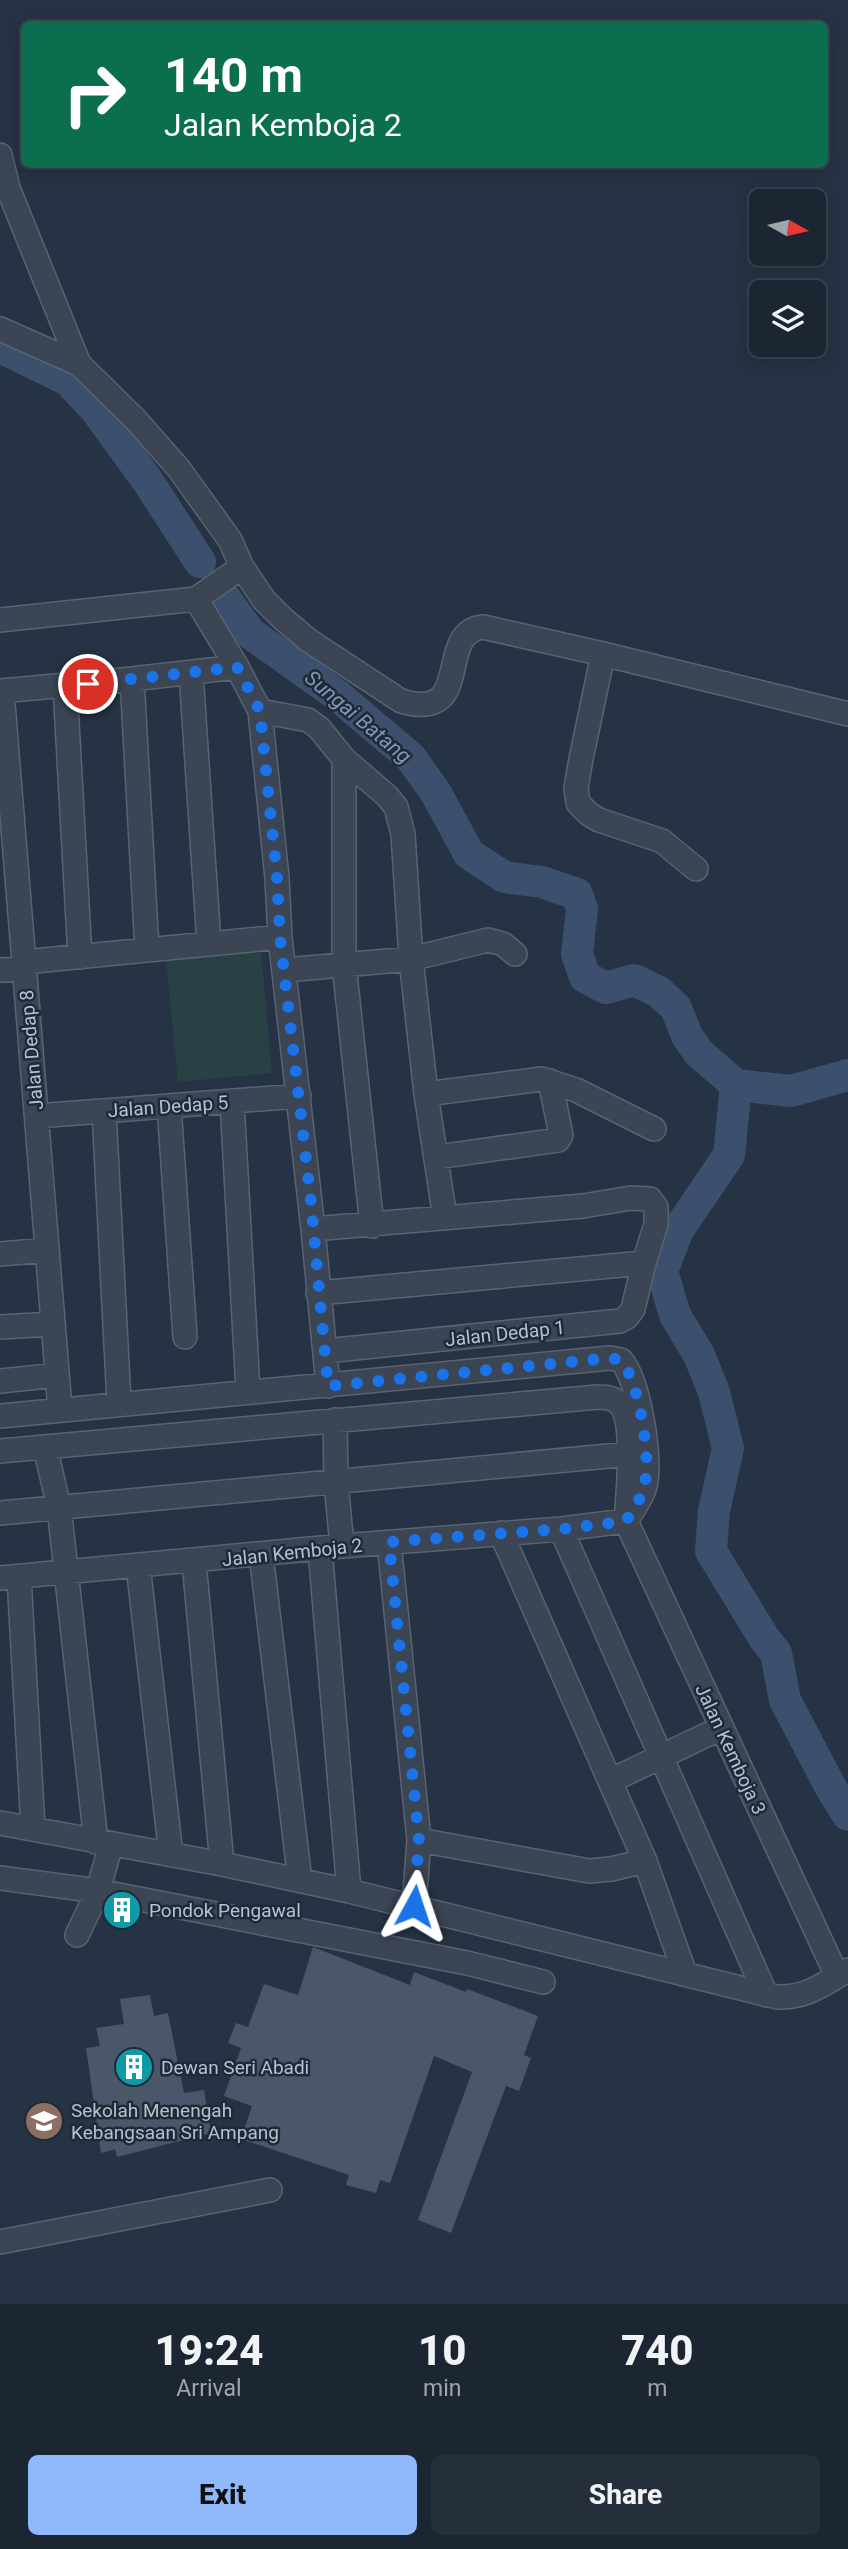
<!DOCTYPE html>
<style>
body{margin:0;font-family:Roboto,sans-serif;background:#252e3b;color:#f1f3f6;height:100vh;display:flex;flex-direction:column;font-size:26px;white-space:nowrap}
*{box-sizing:border-box;margin:0}
p{font-size:23px;color:#a0a5ac}
.icon{flex:none;width:38px;height:38px;fill:none;stroke:currentColor;stroke-width:2;stroke-linecap:round;stroke-linejoin:round}
.map{position:relative;height:2304px;overflow:hidden}
.panel{display:flex;flex-direction:column;background:#1c2633;flex:1}
.panel>*{flex:none}
.guide{position:absolute;left:21px;top:21px;width:807px;height:147px;border-radius:10px;box-shadow:0 4px 18px #0003,0 0 0 2px #3a434e;background:#0b6e4f;color:#fff;overflow:hidden}
.needle{width:46px;rotate:98deg}
.fabs{position:absolute;left:749px;top:189px;display:grid;gap:14px}
.fabs a{display:grid;place-items:center;width:77px;height:77px;border-radius:10px;background:#1c2633;box-shadow:0 4px 18px #0003,0 0 0 2px #3a434e;font-size:35px}
.pin{position:absolute;display:grid;place-items:center;width:60px;height:60px;color:#fff;margin:-30px;border:4px solid #fff;border-radius:50%;box-shadow:0 2px 7px #0007}
.me{position:absolute;width:77px;margin:-38px;rotate:5deg;stroke-linejoin:round;filter:drop-shadow(0 0 5px #0008)}
.turn{display:flex;align-items:center;gap:24px;height:147px;padding:0 28px;font-size:32px}
.turn .icon{width:91px;height:91px;stroke-width:2.5}
.turn b{display:block;font-size:49px;line-height:60px}
.eta{display:flex;justify-content:space-evenly;align-items:center;height:119px;text-align:center}
.eta b{font-size:42px;font-weight:800;line-height:49px}
.action{display:flex;gap:14px;margin-top:auto;padding:14px 28px}
.action a{flex:1;height:80px;border-radius:10px;background:#90b9fb;color:#111;font-size:28px;font-weight:800;line-height:80px;text-align:center}
.action a+a{background:#252e3b;color:#f1f3f6}
.map>svg:first-child{display:block}
.green{fill:#294145}
.lines{fill:none;stroke-linecap:round;stroke-linejoin:round}
.river{stroke:#3c506d;stroke-width:32}
.building{fill:#4a576a}
.minor-casing{stroke:#596371;stroke-width:26}
.minor{stroke:#3b4553;stroke-width:23}
.route{stroke:#1a73e8;stroke-width:12;stroke-dasharray:0 21.6}
.labels{text-anchor:middle;stroke-width:5;stroke-linejoin:round;paint-order:stroke}
.street-label{font-size:19px;fill:#b8c0cd;stroke:#1f2a39}
.poi-label{font-size:19px;fill:#b8c0cd;stroke:#1f2a39;text-anchor:start}
.water-label{font-size:21px;font-style:italic;fill:#7f96b4;stroke:#1f2a39}
</style>
<div class="map">
<svg width="848" height="2304" viewBox="0 0 848 2304">
<rect width="100%" height="100%" fill="#263344"/>
<!-- green -->
<path class="green" d="M261,950L272,1073L178,1082L166,960Z"/>
<g class="lines">
<!-- river -->
<path class="river" d="M0,347L68,380L96,410L147,480L200,562
M216,586L250,633L337,695L411,758L436,793L469,854L504,877L542,882L577,894L582,909L577,954L585,977L606,988L634,980L659,992L676,1008L687,1036L699,1053L736,1085L791,1091L848,1075
M736,1085L729,1155L678,1230L662,1271L675,1315L699,1355L714,1392L728,1448L714,1511L711,1551L764,1638L776,1653L785,1700L831,1788L848,1815"/>
</g>
<!-- building -->
<path class="building" d="M313,1947L410,1985L414,1972L466,1992L467,1989L538,2016L524,2055L531,2058L519,2091L506,2086L451,2233L418,2220L472,2072L434,2056L390,2183L380,2180L376,2193L346,2185L349,2175L241,2139L252,2106L224,2096L241,2048L228,2043L236,2023L248,2027L264,1984L298,1995Z
M150,1995L154,2016L168,2013L184,2093L204,2090L211,2133L117,2157L115,2149L101,2153L86,2048L100,2046L96,2028L124,2024L120,1999Z"/>
<g class="lines">
<defs>
<path id="minor" d="M0,155L8,188L79,364L136,420L179,469L230,540L242,567L196,599L0,620
M0,329L79,364
M242,567L264,600L282,618L308,640L401,701C476,723 434,632 483,627L603,654L848,714
M196,599L237,667L260,711L277,878L280,937L313,1229L328,1386
M603,654L581,759L576,788L578,803L589,814L599,820L662,841L696,869
M191,673L209,944
M132,679L147,950
M65,686L80,957
M0,691L132,679L237,667
M2,691L60,1409
M260,711L308,720L319,728L344,759L387,796L396,807L403,834L411,959L426,1094L445,1218
M344,759V964L372,1226
M24,962L280,937
M0,970L24,969
M285,970L411,959L488,940L503,944L515,954
M426,1094L542,1079L576,1090L654,1129
M232,1101L248,1391
M169,1106L185,1337
M104,1111L119,1403
M37,1116L299,1096
M437,1157L558,1140L561,1135L550,1081
M313,1229L583,1206L631,1198L650,1199L656,1207V1224L644,1263L633,1309L627,1317L620,1321L325,1351
M0,1254L47,1250
M318,1293L644,1263
M0,1327L53,1324
M0,1381L57,1375
M0,1416L610,1358L621,1360C639,1380 652,1460 645,1486C642,1497 635,1506 630,1515
M335,1420L336,1482L342,1546
M45,1447L59,1507L96,1842
M0,1451L598,1397C607,1397 616,1398 622,1407C635,1428 628,1495 626,1521L837,1976
M0,1513L630,1454
M561,1529L766,1995
M501,1533L645,1861L685,1974
M389,1542L419,1840L414,1906
M320,1549L349,1891
M261,1554L300,1881
M194,1562L222,1864
M138,1565L171,1855
M19,1577L33,1829
M0,1578L342,1546L561,1529L626,1521
M610,1781L721,1728
M0,1823L222,1864L349,1891L777,1997C807,1998 823,1984 848,1970
M419,1840L589,1871L611,1869L645,1861
M0,1878L98,1891L467,1963L543,1982
M77,1935L98,1891L111,1844
M0,2242L270,2190"/>
</defs>
<!-- minor casing -->
<use href="#minor" class="minor-casing"/>
<!-- minor -->
<use href="#minor" class="minor"/>
</g>
<g class="lines">
<!-- route -->
<path class="route" d="M88,684L237,667L260,711L277,878L280,937L311,1202L328,1386L610,1358L621,1360C639,1380 652,1461 644,1487C641,1499 633,1510 626,1521L561,1529L389,1542L419,1840L414,1906"/>
</g>
<!-- icons -->
<defs>
<symbol id="building-disc" viewBox="-11 -11 22 22"><circle r="9.5" fill="#0f9aa8" stroke="#1f2a39"/><path d="M-4-6H4V6H1V3H-1V6H-4ZM-2.5-4.3h1.7v1.8h-1.7ZM.8-4.3h1.7v1.8H.8ZM-2.5-1h1.7V.8h-1.7ZM.8-1h1.7V.8H.8Z" fill="#fff"/></symbol>
<symbol id="school-disc" viewBox="-11 -11 22 22"><circle r="9.5" fill="#8d6e63" stroke="#1f2a39"/><path d="M0-5L7-2L0 1L-7-2ZM-4 1L0 2.5L4 1V4Q0 6-4 4Z" fill="#fff"/></symbol>
</defs>
<g fill-rule="evenodd">
<use href="#building-disc" x="100" y="1888" width="44" height="44"/>
<use href="#building-disc" x="112" y="2045" width="44" height="44"/>
<use href="#school-disc" x="22" y="2099" width="44" height="44"/>
</g>
<g class="labels">
<!-- street labels -->
<g class="street-label">
<text transform="translate(31 1050) rotate(-95)" y="7">Jalan Dedap 8</text>
<text transform="translate(168 1106) rotate(-4)" y="7">Jalan Dedap 5</text>
<text transform="translate(505 1333) rotate(-6)" y="7">Jalan Dedap 1</text>
<text transform="translate(292 1552) rotate(-6)" y="7">Jalan Kemboja 2</text>
<text transform="translate(731 1749) rotate(65)" y="7">Jalan Kemboja 3</text>
</g>
<!-- poi labels -->
<g class="poi-label">
<text x="149" y="1917">Pondok Pengawal</text>
<text x="161" y="2074">Dewan Seri Abadi</text>
<text x="71" y="2117">Sekolah Menengah<tspan x="71" dy="22">Kebangsaan Sri Ampang</tspan></text>
</g>
<!-- water labels -->
<g class="water-label">
<text transform="translate(358 717) rotate(40)" y="7">Sungai Batang</text>
</g>
</g>
</svg>
<div class="fabs">
<a><svg class="needle" viewBox="-14 -14 28 28"><path d="M0-13l5 13h-10z" fill="#e53935"/><path d="M0 13l5-13h-10z" fill="#a0a5ac"/></svg></a>
<a><svg class="icon" aria-label="layers" viewBox="0 0 24 24"><path d="M12 4l9 5-9 5-9-5zM3 14l9 5 9-5"/></svg></a>
</div>
<div class="pin" style="left:88px;top:684px;background:#d93025"><svg class="icon" aria-label="arrive" viewBox="0 0 24 24"><path d="M6 21V4h12l-3 4 3 4H6"/></svg></div>
<svg class="me" style="left:414px;top:1906px" viewBox="-20 -20 40 40"><path d="M0-17L14 15 0 8-14 15z" fill="#1a73e8" stroke="#fff" stroke-width="4"/></svg>
<div class="guide">
<div class="turn"><svg class="icon" aria-label="right" viewBox="0 0 24 24"><path d="M7 20v-9h11M14 6l5 5-5 5"/></svg><div><b>140 m</b>Jalan Kemboja 2</div></div>
</div>
</div>
<section class="panel">
<div class="eta">
<div><b>19:24</b><p>Arrival</p></div>
<div><b>10</b><p>min</p></div>
<div><b>740</b><p>m</p></div>
</div>
<div class="action"><a>Exit</a><a>Share</a></div>
</section>
